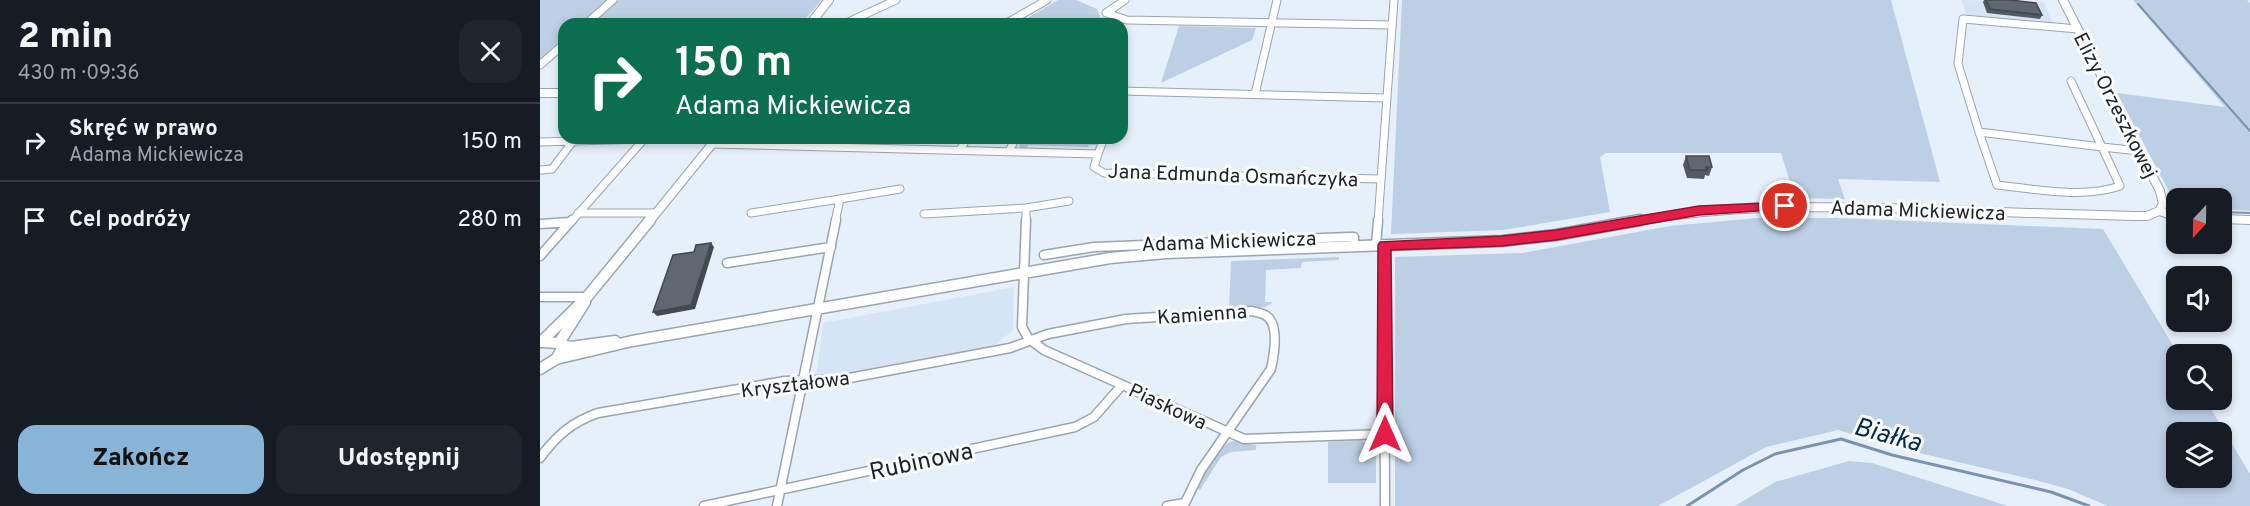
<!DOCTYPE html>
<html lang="pl">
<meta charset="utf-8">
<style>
body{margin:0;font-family:Overpass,sans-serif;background:#20242c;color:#f1f3f6;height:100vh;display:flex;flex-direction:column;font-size:22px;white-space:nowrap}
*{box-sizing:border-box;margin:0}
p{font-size:20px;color:#9ea1a6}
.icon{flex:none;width:33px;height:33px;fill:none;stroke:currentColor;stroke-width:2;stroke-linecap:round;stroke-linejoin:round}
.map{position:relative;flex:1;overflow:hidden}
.drawer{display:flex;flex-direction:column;background:#171b24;width:540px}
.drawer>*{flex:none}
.top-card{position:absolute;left:18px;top:18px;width:570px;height:126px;border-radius:18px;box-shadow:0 3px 9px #0003;background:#0b6e4f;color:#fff;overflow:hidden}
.needle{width:39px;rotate:202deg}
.buttons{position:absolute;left:1626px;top:188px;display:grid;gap:12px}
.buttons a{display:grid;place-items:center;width:66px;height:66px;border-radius:12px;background:#171b24;box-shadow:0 3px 9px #0003;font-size:30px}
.pin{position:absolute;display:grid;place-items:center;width:51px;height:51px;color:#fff;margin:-26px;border:3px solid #fff;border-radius:50%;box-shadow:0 2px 6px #0007}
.me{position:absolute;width:66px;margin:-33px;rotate:0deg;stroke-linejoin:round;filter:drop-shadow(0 0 4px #0008)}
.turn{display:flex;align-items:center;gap:21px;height:126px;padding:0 18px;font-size:27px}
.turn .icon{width:78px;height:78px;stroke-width:2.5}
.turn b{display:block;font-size:42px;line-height:51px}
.round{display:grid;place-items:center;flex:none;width:63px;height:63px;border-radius:18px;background:#20242c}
.headline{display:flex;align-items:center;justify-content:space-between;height:102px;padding:0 18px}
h1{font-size:36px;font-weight:800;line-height:45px}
.primary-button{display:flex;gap:12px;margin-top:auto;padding:12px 18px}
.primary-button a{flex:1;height:69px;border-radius:18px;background:#88b4d7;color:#111;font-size:24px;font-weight:800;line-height:69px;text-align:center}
.primary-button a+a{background:#20242c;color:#f1f3f6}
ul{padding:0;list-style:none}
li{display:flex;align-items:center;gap:18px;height:78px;padding:0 18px;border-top:2px solid #363941}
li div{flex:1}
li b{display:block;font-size:22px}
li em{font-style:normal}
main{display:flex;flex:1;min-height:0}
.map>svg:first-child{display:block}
.built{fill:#d6e5f6}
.green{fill:#bccfe4;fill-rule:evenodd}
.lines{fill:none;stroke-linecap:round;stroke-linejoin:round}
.stream-far1{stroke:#7a93af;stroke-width:2}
.stream{stroke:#7a93af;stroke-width:3}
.minor-far1-casing{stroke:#9aa4ae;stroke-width:9}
.minor-casing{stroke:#9aa4ae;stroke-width:11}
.tertiary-far1-casing{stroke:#9aa4ae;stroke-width:10}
.tertiary-casing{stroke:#9aa4ae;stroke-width:13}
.minor-far1{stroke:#fff;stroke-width:7}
.minor{stroke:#fff;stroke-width:8}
.tertiary-far1{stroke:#fff;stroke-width:8}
.tertiary{stroke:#fff;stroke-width:10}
.wall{fill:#525961}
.shaded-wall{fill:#42494f}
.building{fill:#5f6871;stroke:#42494f;stroke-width:1.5}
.route{fill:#e11d48;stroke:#92132f;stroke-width:1.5}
.labels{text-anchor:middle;stroke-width:6;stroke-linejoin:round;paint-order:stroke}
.street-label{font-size:20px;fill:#1f2226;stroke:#fafcfe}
.near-street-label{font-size:24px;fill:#1f2226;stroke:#fafcfe}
.near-water-label{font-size:26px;font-style:italic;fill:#012a4f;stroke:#fafcfe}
</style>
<main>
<section class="drawer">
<div class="headline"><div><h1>2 min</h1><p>430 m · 09:36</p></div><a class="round"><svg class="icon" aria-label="close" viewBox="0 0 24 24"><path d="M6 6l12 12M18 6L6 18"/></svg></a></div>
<ul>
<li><svg class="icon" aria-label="right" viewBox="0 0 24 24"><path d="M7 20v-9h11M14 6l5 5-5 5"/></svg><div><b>Skręć w prawo</b><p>Adama Mickiewicza</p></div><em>150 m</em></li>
<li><svg class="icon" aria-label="arrive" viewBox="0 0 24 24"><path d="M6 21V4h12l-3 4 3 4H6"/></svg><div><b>Cel podróży</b></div><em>280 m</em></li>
</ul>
<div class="primary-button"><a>Zakończ</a><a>Udostępnij</a></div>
</section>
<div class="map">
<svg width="1710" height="506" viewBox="0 0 1710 506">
<rect width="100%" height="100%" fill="#e6f0fb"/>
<!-- built -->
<path class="built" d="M1421,0L1503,2L1517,30L1429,21Z
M474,287L473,330L452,348L317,372L276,377L283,323Z"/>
<!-- green -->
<path class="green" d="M0,0H69L42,24H24V40L0,61Z
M78,0H282L261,24H50Z
M518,0H536L557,9L560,17L582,22L585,25L477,24Z
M862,0H1351L1400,182L1298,179L1305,199L1255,198L1241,153H1066L1060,157L1070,212L963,230L851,234Z
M1593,0H1707L1710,3V211L1682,209V198L1636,199L1631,195L1577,93L1685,107Z
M639,26L716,28L712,40L621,83Z
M481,138H555L554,141L558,143V145H549L548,147L489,145L485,149L479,147Z
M1217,218H1297L1563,229L1638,354L1636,399H1665L1710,474V506H1568L1528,489L1499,481L1358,448L1298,430L1226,447L1118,506H855V257L982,253L1130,226ZM1636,432H1682V477H1636Z
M799,257V260L762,262L761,268L726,270L725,302H733C724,311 702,308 689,309L691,261Z
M822,439L823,442L835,441L836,444V483H788V442Z
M693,441L716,445V450L691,452L681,457L660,490L657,488C663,475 679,444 693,441Z
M1309,461L1332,463L1468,506H1195L1235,482Z"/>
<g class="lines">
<!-- stream-far1 -->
<path class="stream-far1" d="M1598,4L1710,131
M1682,212L1710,213"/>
<!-- stream -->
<path class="stream" d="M1147,506L1203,470L1235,454L1301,439L1352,455L1511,492L1549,506"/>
<defs>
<path id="minor-far1" d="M585,0L566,13L587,20L852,25
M46,24L73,0
M304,24L356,0
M465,24L507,0
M0,65L24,44
M1531,81L1562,147
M582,91L847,98
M715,94L737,0
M1439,132L1562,147L1580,186C1543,199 1495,189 1457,185Z
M1439,132L1418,64L1423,19L1538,29
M0,142L104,139
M172,144L558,154L554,167L564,173L841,179
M1562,147L1599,151
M420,150L427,138
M469,151L476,138
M558,154L564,138
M0,170L12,169L34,140
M300,199L360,189
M486,208L529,201
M38,213H116
M211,213L300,199L295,222
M384,214L486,208V222
M31,222L105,138
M838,222L854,0"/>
<path id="minor" d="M486,220L482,327L488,338L504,350L704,439L845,434
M0,224L30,222
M844,245L845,506
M836,246L838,220
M504,255L554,247L809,237H814V246
M0,256L32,220
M187,263L291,247
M0,297H47
M0,458C16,436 32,422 58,413L245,381L304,379L470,348L508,334L586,319L711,311C715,312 721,313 725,315C740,323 734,355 731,369L661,470L645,503
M164,506L535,427L554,417L582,385
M237,506L296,220
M627,506L645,503"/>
<path id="tertiary-far1" d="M1523,0L1620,191L1623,204L1619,211
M270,24L289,0
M0,93H24
M1619,211L1636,216
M1682,219L1710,220
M109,222L177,138
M1091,222C1190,204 1279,206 1379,209C1451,212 1522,214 1594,216H1607L1619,211"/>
<path id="tertiary" d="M1,342L47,297L110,220
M19,343L45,302
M21,345L31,347L75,341
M16,359L92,341L570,258L626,253L962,241L1016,235L1100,220
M0,369L16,359L22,349L19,343L2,342"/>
</defs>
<!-- minor-far1 casing -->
<use href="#minor-far1" class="minor-far1-casing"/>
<!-- minor casing -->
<use href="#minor" class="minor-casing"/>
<!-- tertiary-far1 casing -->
<use href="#tertiary-far1" class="tertiary-far1-casing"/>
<!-- tertiary casing -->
<use href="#tertiary" class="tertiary-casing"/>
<!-- minor-far1 -->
<use href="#minor-far1" class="minor-far1"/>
<!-- minor -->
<use href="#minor" class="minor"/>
<!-- tertiary-far1 -->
<use href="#tertiary-far1" class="tertiary-far1"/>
<!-- tertiary -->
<use href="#tertiary" class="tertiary"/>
</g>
<!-- wall -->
<path class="wall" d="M1444,0H1470L1502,15L1500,19L1447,13L1443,2Z
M1146,156L1172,167L1169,176L1165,175L1164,179L1147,178L1143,165Z"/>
<!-- shaded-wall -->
<path class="shaded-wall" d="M171,243L174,247L155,309L117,316L113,312Z"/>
<!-- building -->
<path class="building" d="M1446,0H1470L1496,3L1502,15L1450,9Z
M1146,156H1169L1172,167H1166L1167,170H1150Z
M171,243L151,305L113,312L133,255L154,252L156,245Z"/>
<!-- route -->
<path class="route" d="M1245,202L1251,206L1249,209L1159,215L1016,240L962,246L851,250L853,434L850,439L845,441L839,439L837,434L838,245L840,242L962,236L1016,230L1159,206Z"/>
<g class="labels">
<!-- street labels -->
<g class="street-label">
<text transform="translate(1576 105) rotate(63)" y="7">Elizy Orzeszkowej</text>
<text transform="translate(693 175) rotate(2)" y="7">Jana Edmunda Osmańczyka</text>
<text transform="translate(1378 210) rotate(2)" y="7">Adama Mickiewicza</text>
<text transform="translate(689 241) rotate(-2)" y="7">Adama Mickiewicza</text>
<text transform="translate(662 314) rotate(-4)" y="7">Kamienna</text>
<text transform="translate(255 384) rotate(-7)" y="7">Kryształowa</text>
<text transform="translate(628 406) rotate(25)" y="7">Piaskowa</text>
</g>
<!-- near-street labels -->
<g class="near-street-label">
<text transform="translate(381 461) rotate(-12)" y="8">Rubinowa</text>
</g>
<!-- near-water labels -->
<g class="near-water-label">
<text transform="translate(1348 434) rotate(15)" y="9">Białka</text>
</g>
</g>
</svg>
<div class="buttons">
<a><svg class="needle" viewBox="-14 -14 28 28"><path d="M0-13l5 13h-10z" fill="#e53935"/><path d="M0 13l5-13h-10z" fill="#9ea1a6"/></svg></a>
<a><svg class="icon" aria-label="sound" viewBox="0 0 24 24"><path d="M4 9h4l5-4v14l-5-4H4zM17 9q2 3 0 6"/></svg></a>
<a><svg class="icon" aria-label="search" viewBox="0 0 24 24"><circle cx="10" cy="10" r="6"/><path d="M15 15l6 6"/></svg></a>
<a><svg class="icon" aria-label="layers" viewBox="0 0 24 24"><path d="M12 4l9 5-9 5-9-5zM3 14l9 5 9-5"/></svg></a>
</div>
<div class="pin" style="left:1245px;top:206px;background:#d93025"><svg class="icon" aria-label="arrive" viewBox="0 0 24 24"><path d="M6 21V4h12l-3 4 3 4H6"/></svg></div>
<svg class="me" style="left:845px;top:434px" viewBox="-20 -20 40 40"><path d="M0-17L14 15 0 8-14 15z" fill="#e11d48" stroke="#fff" stroke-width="4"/></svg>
<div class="top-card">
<div class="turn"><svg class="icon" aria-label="right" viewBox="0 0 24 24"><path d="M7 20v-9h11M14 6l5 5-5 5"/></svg><div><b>150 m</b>Adama Mickiewicza</div></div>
</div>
</div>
</main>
